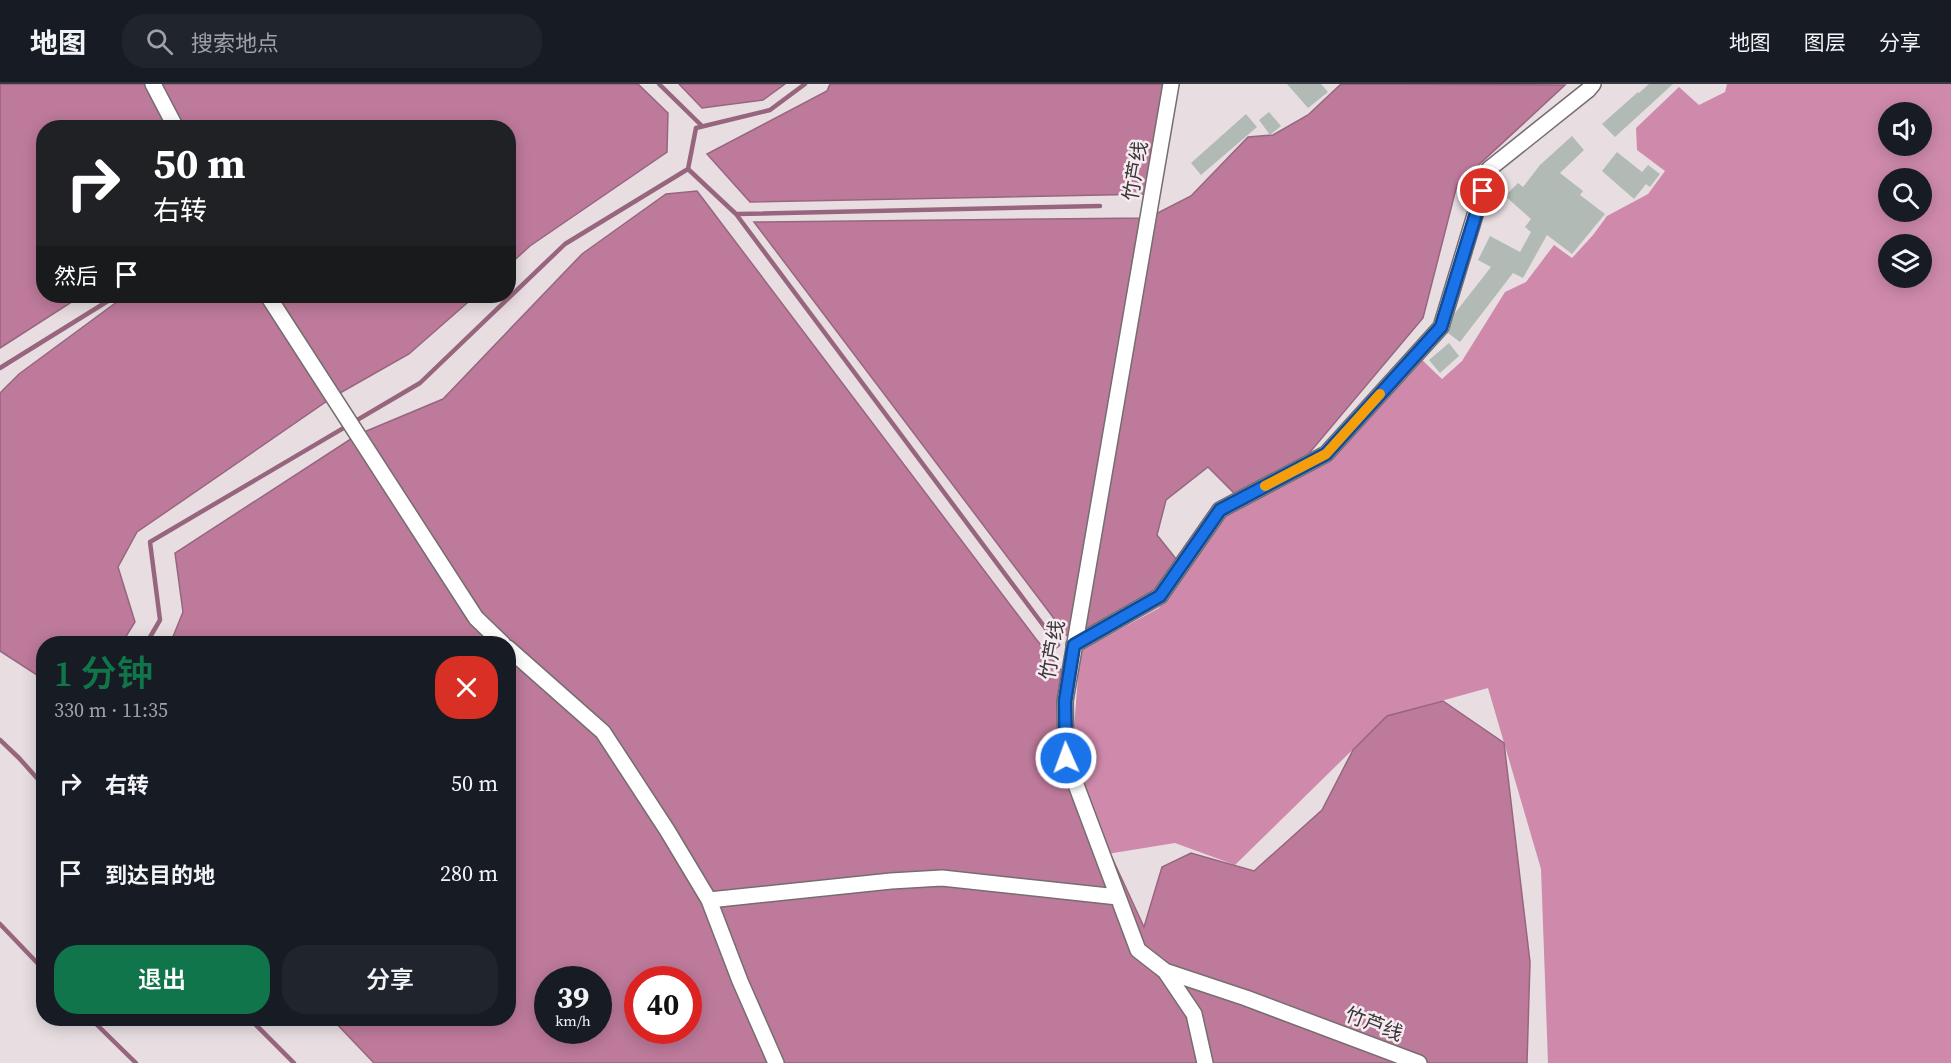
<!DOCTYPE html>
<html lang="zh">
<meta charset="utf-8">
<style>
body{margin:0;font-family:"Source Serif 4","Noto Sans SC",serif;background:#20242c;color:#f1f3f6;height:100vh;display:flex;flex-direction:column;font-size:22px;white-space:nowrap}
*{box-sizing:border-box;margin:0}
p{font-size:20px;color:#9ea1a6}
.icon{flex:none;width:33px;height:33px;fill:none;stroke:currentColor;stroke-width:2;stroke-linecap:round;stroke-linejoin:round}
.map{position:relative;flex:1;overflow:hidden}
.side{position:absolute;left:36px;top:552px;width:480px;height:390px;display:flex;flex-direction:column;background:#171b24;border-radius:24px;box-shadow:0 3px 15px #0003}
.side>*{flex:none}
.banner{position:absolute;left:36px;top:36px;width:480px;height:183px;border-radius:24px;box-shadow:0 3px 15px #0003;background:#202124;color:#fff;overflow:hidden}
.tools{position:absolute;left:1878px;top:18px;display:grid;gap:12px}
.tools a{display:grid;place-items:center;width:54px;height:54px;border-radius:50%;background:#171b24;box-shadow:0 3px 15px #0003;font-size:30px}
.speed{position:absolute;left:534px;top:882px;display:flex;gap:12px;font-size:30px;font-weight:700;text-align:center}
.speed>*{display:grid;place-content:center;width:78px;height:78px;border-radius:50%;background:#171b24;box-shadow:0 3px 15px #0003;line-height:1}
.speed small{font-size:15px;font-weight:400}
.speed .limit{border:9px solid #d22;background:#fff;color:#111}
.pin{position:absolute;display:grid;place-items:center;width:51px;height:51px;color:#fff;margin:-26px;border:3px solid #fff;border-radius:50%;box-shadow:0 2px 6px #0007}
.me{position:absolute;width:66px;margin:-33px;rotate:358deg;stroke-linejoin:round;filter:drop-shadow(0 0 4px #0008)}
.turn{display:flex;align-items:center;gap:21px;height:126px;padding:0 18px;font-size:27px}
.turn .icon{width:78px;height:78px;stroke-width:2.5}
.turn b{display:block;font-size:42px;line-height:51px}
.then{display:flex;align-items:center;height:57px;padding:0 18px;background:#0003;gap:12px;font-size:22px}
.round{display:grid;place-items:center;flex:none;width:63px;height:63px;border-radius:24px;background:#20242c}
.head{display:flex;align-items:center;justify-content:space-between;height:102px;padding:0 18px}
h1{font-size:36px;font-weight:600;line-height:45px;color:#11754c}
.action{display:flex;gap:12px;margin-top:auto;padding:12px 18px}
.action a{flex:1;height:69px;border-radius:24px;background:#11754c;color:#fff;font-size:24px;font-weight:600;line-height:69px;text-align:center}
.action a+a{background:#20242c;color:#f1f3f6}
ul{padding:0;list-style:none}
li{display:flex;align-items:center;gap:18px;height:90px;padding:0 18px}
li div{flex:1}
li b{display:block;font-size:22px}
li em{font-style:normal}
header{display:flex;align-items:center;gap:36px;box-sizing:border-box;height:84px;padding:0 30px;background:#171b24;border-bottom:2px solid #363941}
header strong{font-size:28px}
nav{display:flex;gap:33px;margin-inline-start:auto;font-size:21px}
.search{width:420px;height:54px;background:#20242c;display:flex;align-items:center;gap:15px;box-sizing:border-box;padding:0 21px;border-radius:24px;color:#9ea1a6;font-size:22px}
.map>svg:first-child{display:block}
.forest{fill:#cf8aab;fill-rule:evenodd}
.water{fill:#be7a9b;stroke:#97667e;stroke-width:1.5;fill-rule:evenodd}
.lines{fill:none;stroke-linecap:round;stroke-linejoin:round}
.stream{stroke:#97667e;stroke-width:4.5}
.building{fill:#b1bab4}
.minor-casing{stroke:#766d70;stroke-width:18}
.minor{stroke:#fff;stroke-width:15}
.route-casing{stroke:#114b97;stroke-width:15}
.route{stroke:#1a73e8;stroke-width:10}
.slow{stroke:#f59e0b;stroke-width:10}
.labels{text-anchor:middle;stroke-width:5;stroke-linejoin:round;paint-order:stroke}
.street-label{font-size:20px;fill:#3b3739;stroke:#f6ebf0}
</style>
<header>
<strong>地图</strong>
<div class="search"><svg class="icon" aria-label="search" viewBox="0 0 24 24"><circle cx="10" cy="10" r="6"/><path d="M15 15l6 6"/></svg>搜索地点</div>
<nav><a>地图</a><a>图层</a><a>分享</a></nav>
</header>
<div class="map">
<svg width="1951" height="979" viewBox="0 0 1951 979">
<rect width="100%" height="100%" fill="#e8dee2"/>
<!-- forest -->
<path class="forest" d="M1727,0H1951V979H1548L1541,785L1488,604L1387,632L1235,781L1175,759L1107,770L1072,670L1080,567L1159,524L1220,426L1332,371L1419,273L1442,295L1462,277L1505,208L1526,198L1554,161L1572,174L1593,151L1607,132L1648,110L1665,87L1637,66L1636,44L1679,3L1699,21L1725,8ZM1888,28H1922V62H1888ZM1888,94H1922V128H1888ZM1888,160H1922V194H1888Z"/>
<!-- water -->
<path class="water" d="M0,0H638L668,29L667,68L530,162L509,181L508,44H44V212H81L0,264Z
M679,0H785L763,16L702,24Z
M830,0H1171L1152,110L750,118L707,70L827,7Z
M1341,0L1565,1L1457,101L1423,234L1290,392L1241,416L1208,383L1166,416L1157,451L1181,481L1160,512L1074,561L754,138L1148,134L1191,112L1248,53L1273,51L1308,31Z
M697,107L1036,555L1068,595L1066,674L1144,843L1162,783L1191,769L1254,787L1322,726L1353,666L1387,632L1443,617L1504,659L1530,878L1527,979H374L332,935L508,934V560H170L183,528L175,469L357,351L443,315L582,170L666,110ZM548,896H598V946H548ZM638,896H688V946H638Z
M125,212H475L409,270L333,313L137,448L118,483L135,538L122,559L44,560L43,595L0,567V309L19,290Z"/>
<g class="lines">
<!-- stream -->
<path class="stream" d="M659,0L702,42
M688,85L736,130L1058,561L1044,571
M737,130L1100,122
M0,284L116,212
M146,560L160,536L150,458L420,299L565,160L688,85L696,44L770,26L805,0
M0,656L19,674L44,702
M0,840L44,886
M90,934L136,979
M249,934L294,979"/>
</g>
<!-- building -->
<path class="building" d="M1287,0H1321L1328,8L1308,24Z
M1649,0H1673L1615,53L1602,40L1638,8L1639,9Z
M1269,28L1281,42L1270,51L1259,36Z
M1246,30L1257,43L1201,91L1191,79Z
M1572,52L1584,66L1560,89L1583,107L1580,111L1605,130L1572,170L1547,151L1523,194L1513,189L1460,258L1448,249L1455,229L1491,183L1478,176L1490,152L1520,168L1531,148L1525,143L1531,135L1505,112L1518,99L1523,103L1540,81Z
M1617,68L1642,88L1648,81L1660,90L1650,103L1646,100L1634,115L1602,87Z
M1449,259L1459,272L1440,289L1429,276Z"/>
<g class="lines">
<defs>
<path id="minor" d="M153,0L176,44
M1171,0L1065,617L1066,674L1138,866L1165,887L1246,914L1419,979
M268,212L476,534L503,560
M1074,561L1160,512L1220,426L1326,370L1441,243L1489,85L1588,6L1593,0
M508,564L603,648L667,746L709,816L740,897L776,979
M709,816L891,797L942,794L1118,813
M1165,887L1194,930L1205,979"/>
</defs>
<!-- minor casing -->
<use href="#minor" class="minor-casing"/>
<!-- minor -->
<use href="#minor" class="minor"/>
</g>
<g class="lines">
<defs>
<path id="route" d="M1066,674L1065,617L1074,561L1160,512L1220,426L1326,370L1441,243L1483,107"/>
</defs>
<!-- route casing -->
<use href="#route" class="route-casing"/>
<!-- route -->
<use href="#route" class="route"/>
<!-- slow -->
<path class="slow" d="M1265,402L1326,370L1380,310"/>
</g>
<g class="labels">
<!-- street labels -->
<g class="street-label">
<text transform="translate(1135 87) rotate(-80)" y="7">竹芦线</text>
<text transform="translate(1052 566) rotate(-80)" y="7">竹芦线</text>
<text transform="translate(1374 940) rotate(21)" y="7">竹芦线</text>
</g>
</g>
</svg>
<div class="tools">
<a><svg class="icon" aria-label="sound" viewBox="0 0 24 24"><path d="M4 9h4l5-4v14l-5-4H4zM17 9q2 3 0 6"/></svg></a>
<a><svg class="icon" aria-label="search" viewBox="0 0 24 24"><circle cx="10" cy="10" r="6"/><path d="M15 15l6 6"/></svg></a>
<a><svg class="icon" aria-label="layers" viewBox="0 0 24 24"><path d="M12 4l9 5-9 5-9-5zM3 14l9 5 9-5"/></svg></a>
</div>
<div class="speed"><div>39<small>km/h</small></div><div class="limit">40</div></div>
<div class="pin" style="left:1483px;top:107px;background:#d93025"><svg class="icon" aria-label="arrive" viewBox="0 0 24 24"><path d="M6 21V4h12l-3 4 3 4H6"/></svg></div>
<svg class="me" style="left:1066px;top:674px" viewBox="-20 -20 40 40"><circle r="17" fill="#1a73e8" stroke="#fff" stroke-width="3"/><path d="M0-11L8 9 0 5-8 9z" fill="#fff"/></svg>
<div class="banner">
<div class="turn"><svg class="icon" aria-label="right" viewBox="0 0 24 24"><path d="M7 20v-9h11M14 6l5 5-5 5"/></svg><div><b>50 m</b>右转</div></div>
<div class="then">然后<svg class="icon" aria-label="arrive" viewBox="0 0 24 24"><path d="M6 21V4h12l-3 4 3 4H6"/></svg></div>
</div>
<section class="side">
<div class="head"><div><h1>1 分钟</h1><p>330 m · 11:35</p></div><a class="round" style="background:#d93025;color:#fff"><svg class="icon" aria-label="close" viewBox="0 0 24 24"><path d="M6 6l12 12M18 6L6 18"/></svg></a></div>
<ul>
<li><svg class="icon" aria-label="right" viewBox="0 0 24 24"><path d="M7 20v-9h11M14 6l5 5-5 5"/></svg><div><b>右转</b></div><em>50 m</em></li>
<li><svg class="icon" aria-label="arrive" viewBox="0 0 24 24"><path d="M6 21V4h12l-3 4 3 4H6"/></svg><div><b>到达目的地</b></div><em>280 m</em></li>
</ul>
<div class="action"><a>退出</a><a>分享</a></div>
</section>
</div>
